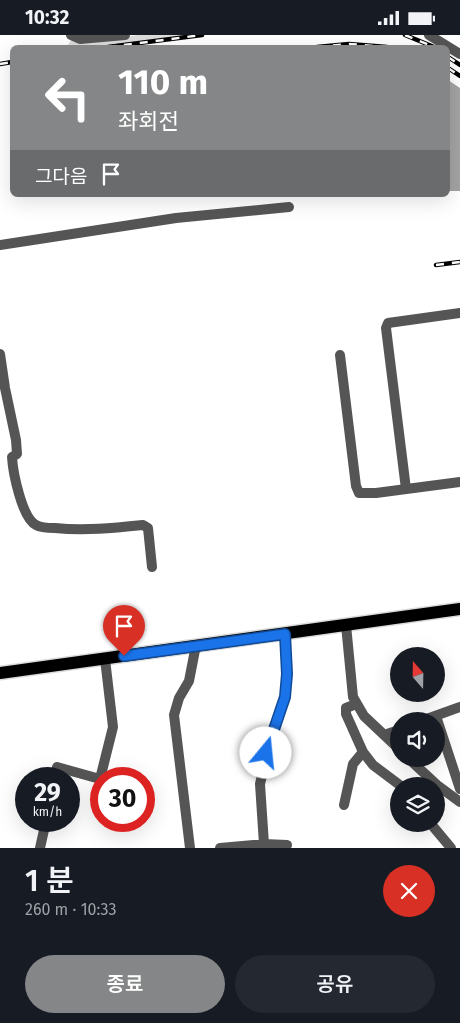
<!DOCTYPE html>
<html lang="ko">
<meta charset="utf-8">
<style>
body{margin:0;font-family:"Fira Sans","Noto Sans KR",sans-serif;background:#242831;color:#f1f3f6;height:100vh;display:flex;flex-direction:column;font-size:19px;white-space:nowrap}
*{box-sizing:border-box;margin:0}
p{font-size:16px;color:#9ea1a6}
.icon{flex:none;width:28px;height:28px;fill:none;stroke:currentColor;stroke-width:2;stroke-linecap:round;stroke-linejoin:round}
.map{position:relative;height:813px;overflow:hidden}
.sheet{display:flex;flex-direction:column;background:#171b24;flex:1}
.sheet>*{flex:none}
.banner{position:absolute;left:10px;top:10px;width:440px;height:152px;border-radius:8px;box-shadow:0 5px 20px #0002;background:#858687;color:#fff;overflow:hidden}
.needle{width:32px;rotate:340deg}
.controls{position:absolute;left:390px;top:612px;display:grid;gap:10px}
.controls a{display:grid;place-items:center;width:55px;height:55px;border-radius:50%;background:#171b24;box-shadow:0 5px 20px #0002;font-size:25px}
.speed{position:absolute;left:15px;top:732px;display:flex;gap:10px;font-size:25px;font-weight:700;text-align:center}
.speed>*{display:grid;place-content:center;width:65px;height:65px;border-radius:50%;background:#171b24;box-shadow:0 5px 20px #0002;line-height:1}
.speed small{font-size:12px;font-weight:400}
.speed .limit{border:8px solid #d22;background:#fff;color:#111}
.pin{position:absolute;display:grid;place-items:center;width:42px;height:42px;color:#fff;margin:-51px -21px;border-radius:50% 50% 50% 0;rotate:-45deg;box-shadow:0 0 5px #0007}
.pin .icon{rotate:45deg}
.me{position:absolute;width:55px;margin:-28px;rotate:17deg;stroke-linejoin:round;filter:drop-shadow(0 0 4px #0008)}
.turn{display:flex;align-items:center;gap:18px;height:105px;padding:0 25px;font-size:22px}
.turn .icon{width:65px;height:65px;stroke-width:2.5}
.turn b{display:block;font-size:35px;line-height:42px}
.then{display:flex;align-items:center;height:48px;padding:0 25px;background:#0003;gap:10px;font-size:19px}
.round{display:grid;place-items:center;flex:none;width:52px;height:52px;border-radius:26px;background:#242831}
.summary{display:flex;align-items:center;justify-content:space-between;height:85px;padding:0 25px}
h1{font-size:30px;font-weight:600;line-height:38px}
.action{display:flex;gap:10px;margin-top:auto;padding:10px 25px}
.action a{flex:1;height:58px;border-radius:30px;background:#858687;color:#fff;font-size:20px;font-weight:600;line-height:58px;text-align:center}
.action a+a{background:#242831;color:#f1f3f6}
.status{display:flex;justify-content:space-between;align-items:center;height:35px;padding:0 25px;background:#171b24;direction:ltr}
.status svg{height:14px;fill:currentColor}
.map>svg:first-child{display:block}
.green{fill:#dcdcdc}
.water{fill:#a3a3a3}
.lines{fill:none;stroke-linecap:round;stroke-linejoin:round}
.major-casing{stroke:#dbdbdb;stroke-width:15}
.minor{stroke:#555;stroke-width:10}
.major{stroke:#000;stroke-width:12}
.rail-casing{stroke:#000;stroke-width:4.5}
.rail{stroke:#fff;stroke-width:2.5;stroke-dasharray:8;stroke-linecap:butt}
.route-casing{stroke:#114b97;stroke-width:12}
.route{stroke:#1a73e8;stroke-width:9}
</style>
<div class="status"><b>10:32</b><svg viewBox="0 0 49 12"><path d="M0 12V9h3v3zM5 12V6h3v6zM10 12V3h3v9zM15 12V0h3v12zM26 1h20v11H26zM47 4h2v5h-2z"/></svg></div>
<div class="map">
<svg width="460" height="813" viewBox="0 0 460 813">
<rect width="100%" height="100%" fill="#fff"/>
<!-- green -->
<path class="green" d="M138,0H191L104,12H61L67,11L72,4L113,3Z"/>
<!-- water -->
<path class="water" d="M448,45L460,53V156H448Z"/>
<g class="lines">
<defs>
<path id="major" d="M0,638L460,574"/>
</defs>
<!-- major casing -->
<use href="#major" class="major-casing"/>
<!-- minor -->
<path class="minor" d="M71,0L80,4L125,0
M429,0L460,19
M0,210L176,183L289,172
M0,319L5,353L16,405L17,419L12,422C13,438 22,483 36,490C41,493 49,493 55,493C84,496 114,493 143,490L148,493L152,532
M340,320L356,451L359,458H376L460,447
M406,454L386,293L388,288L460,278
M346,590L353,662L364,681L399,714
M356,669L346,673V679L363,717L373,730L401,751
M436,681L460,754
M421,686L460,672
M384,700L399,695
M409,724L437,750L460,767
M55,744L57,732L100,744L113,692L105,624
M344,770L353,729L363,717
M431,789L451,813
M264,809L260,749L270,707L285,662L287,639L285,599
M40,813L46,786
M190,813L174,680L179,663L189,646L196,610
M220,813L264,809L287,810"/>
<!-- major -->
<use href="#major" class="major"/>
<defs>
<path id="rail" d="M405,0L434,12
M108,12L202,0
M317,12L349,9L387,12
M448,22L460,30
M0,29L12,27
M448,33L460,41
M436,230L460,227"/>
</defs>
<!-- rail casing -->
<use href="#rail" class="rail-casing"/>
<!-- rail -->
<use href="#rail" class="rail"/>
</g>
<g class="lines">
<defs>
<path id="route" d="M124,621L285,599L287,639L285,662L266,718"/>
</defs>
<!-- route casing -->
<use href="#route" class="route-casing"/>
<!-- route -->
<use href="#route" class="route"/>
</g>
</svg>
<div class="controls">
<a><svg class="needle" viewBox="-14 -14 28 28"><path d="M0-13l5 13h-10z" fill="#e53935"/><path d="M0 13l5-13h-10z" fill="#9ea1a6"/></svg></a>
<a><svg class="icon" aria-label="sound" viewBox="0 0 24 24"><path d="M4 9h4l5-4v14l-5-4H4zM17 9q2 3 0 6"/></svg></a>
<a><svg class="icon" aria-label="layers" viewBox="0 0 24 24"><path d="M12 4l9 5-9 5-9-5zM3 14l9 5 9-5"/></svg></a>
</div>
<div class="speed"><div>29<small>km/h</small></div><div class="limit">30</div></div>
<div class="pin" style="left:124px;top:621px;background:#d93025"><svg class="icon" aria-label="arrive" viewBox="0 0 24 24"><path d="M6 21V4h12l-3 4 3 4H6"/></svg></div>
<svg class="me" style="left:266px;top:718px" viewBox="-20 -20 40 40"><circle r="19" fill="#fff"/><path d="M0-13L10 11 0 6-10 11z" fill="#1a73e8"/></svg>
<div class="banner">
<div class="turn"><svg class="icon" aria-label="left" viewBox="0 0 24 24"><path d="M17 20v-9H6M10 6l-5 5 5 5"/></svg><div><b>110 m</b>좌회전</div></div>
<div class="then">그다음<svg class="icon" aria-label="arrive" viewBox="0 0 24 24"><path d="M6 21V4h12l-3 4 3 4H6"/></svg></div>
</div>
</div>
<section class="sheet">
<div class="summary"><div><h1>1 분</h1><p>260 m · 10:33</p></div><a class="round" style="background:#d93025;color:#fff"><svg class="icon" aria-label="close" viewBox="0 0 24 24"><path d="M6 6l12 12M18 6L6 18"/></svg></a></div>
<div class="action"><a>종료</a><a>공유</a></div>
</section>
